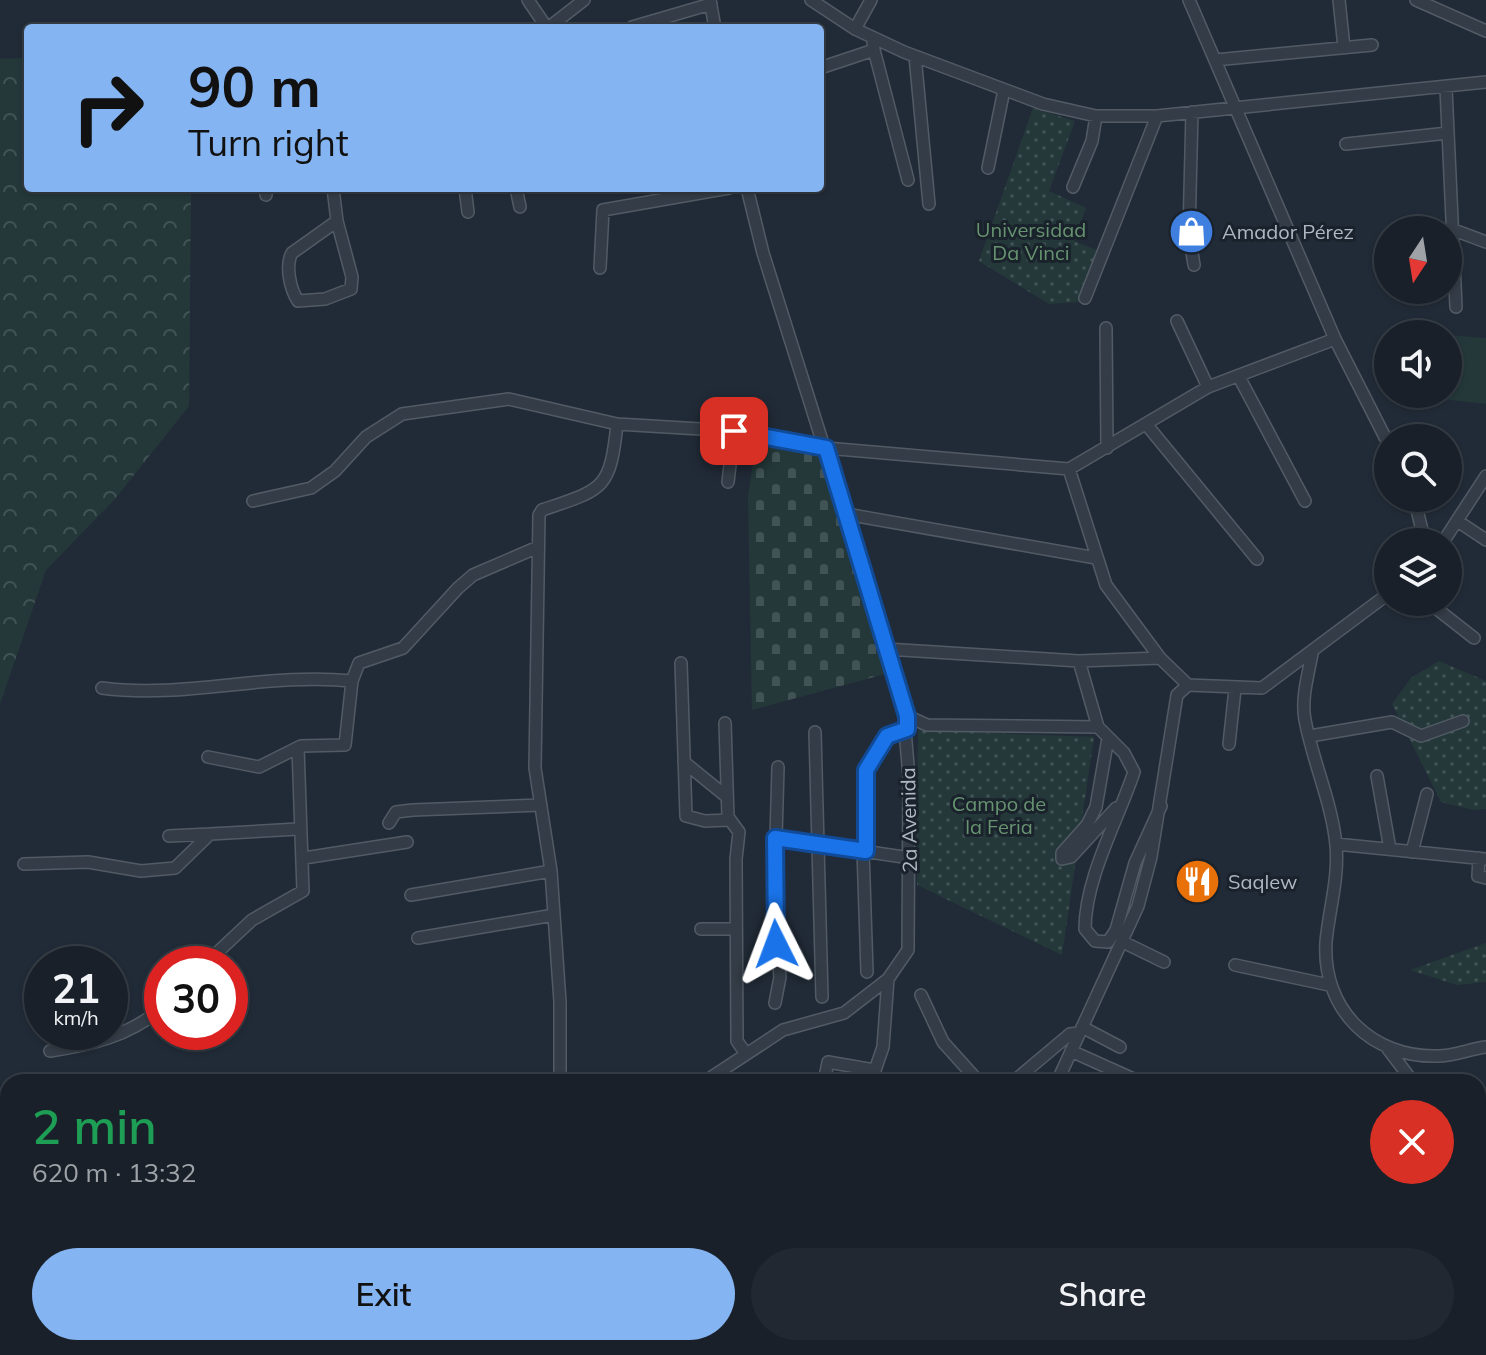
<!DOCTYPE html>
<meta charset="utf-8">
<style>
body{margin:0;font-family:Mulish,sans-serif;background:#222831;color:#f1f3f6;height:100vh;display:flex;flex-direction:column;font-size:30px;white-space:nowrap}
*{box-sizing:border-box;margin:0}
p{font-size:26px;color:#9fa3a8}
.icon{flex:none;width:44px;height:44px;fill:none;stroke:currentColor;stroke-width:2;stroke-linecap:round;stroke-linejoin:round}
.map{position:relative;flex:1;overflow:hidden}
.sheet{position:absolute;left:0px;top:1074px;width:1486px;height:282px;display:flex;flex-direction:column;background:#192029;border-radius:24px 24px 0 0;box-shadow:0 2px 6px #0004,0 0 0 2px #373e46}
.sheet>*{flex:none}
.hud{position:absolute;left:24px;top:24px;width:800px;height:168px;border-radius:8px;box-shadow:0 2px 6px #0004,0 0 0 2px #373e46;background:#85b4f3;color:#111;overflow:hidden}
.needle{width:52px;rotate:192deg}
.tools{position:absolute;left:1374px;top:216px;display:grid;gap:16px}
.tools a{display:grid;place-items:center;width:88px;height:88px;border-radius:50%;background:#192029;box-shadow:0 2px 6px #0004,0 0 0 2px #373e46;font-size:40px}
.speed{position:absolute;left:24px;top:946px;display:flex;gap:16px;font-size:40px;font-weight:700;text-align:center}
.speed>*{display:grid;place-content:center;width:104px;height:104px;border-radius:50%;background:#192029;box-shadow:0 2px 6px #0004,0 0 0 2px #373e46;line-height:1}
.speed small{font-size:20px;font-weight:400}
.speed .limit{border:12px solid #d22;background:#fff;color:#111}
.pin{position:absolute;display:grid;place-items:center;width:68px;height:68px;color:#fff;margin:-34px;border-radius:16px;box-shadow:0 4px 12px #0006}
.me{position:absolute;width:88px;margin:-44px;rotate:357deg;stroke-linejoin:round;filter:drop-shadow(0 0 6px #0008)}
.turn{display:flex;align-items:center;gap:28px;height:168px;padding:0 32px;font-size:36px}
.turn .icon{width:104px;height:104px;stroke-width:2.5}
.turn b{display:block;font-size:56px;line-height:68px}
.round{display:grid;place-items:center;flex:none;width:84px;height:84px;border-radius:42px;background:#222831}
.head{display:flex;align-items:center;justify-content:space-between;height:136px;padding:0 32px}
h1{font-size:48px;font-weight:600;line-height:60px;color:#1e9e55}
.action{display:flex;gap:16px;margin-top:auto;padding:16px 32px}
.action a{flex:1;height:92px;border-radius:48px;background:#85b4f3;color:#111;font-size:32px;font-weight:600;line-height:92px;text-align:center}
.action a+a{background:#222831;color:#f1f3f6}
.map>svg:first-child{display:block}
.green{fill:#243839}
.forest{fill:url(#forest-crowns)}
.cemetery{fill:url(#cemetery-stones)}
.park{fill:url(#park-dots)}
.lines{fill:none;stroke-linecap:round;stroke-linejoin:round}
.minor-casing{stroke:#525b65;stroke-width:14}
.minor{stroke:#343d47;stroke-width:11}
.route-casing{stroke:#114b97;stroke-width:20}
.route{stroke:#1a73e8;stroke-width:14}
.labels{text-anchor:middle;stroke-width:6;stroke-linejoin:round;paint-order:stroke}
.park-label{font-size:20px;fill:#679370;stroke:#1a222c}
.poi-label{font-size:20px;fill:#afb8c4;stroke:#1a222c;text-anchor:start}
.street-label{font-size:20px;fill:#afb8c4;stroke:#1a222c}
</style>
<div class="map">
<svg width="1486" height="1355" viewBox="0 0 1486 1355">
<defs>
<pattern id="forest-crowns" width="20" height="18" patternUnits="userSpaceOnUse" patternTransform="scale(2)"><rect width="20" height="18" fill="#243839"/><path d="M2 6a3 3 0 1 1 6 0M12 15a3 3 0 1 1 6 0" fill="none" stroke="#415354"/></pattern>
<pattern id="cemetery-stones" width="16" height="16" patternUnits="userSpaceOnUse" patternTransform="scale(2)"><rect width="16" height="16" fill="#243839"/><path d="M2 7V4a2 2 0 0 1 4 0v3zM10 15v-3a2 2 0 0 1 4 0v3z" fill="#415354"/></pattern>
<pattern id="park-dots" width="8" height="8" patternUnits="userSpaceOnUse" patternTransform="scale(2)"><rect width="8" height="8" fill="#243839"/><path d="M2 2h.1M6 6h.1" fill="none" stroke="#415354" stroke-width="1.8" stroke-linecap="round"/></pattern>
</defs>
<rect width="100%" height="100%" fill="#212b37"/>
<!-- green -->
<path class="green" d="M1448,335L1486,338V404L1406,395L1448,394Z"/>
<!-- forest -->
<path class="forest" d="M28,58V188H191L189,406L114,500L46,570L0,704V59Z
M0,1301L8,1304V1348H330L545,1355H0Z
M1168,1348H1256L1263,1355H1157Z"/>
<!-- cemetery -->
<path class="cemetery" d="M757,439L826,455L889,673L752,710L748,496Z"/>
<!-- park -->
<path class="park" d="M1033,108L1075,121L1049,191L1086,208L1074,241L1099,251L1079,302L1049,304L979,261Z
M1439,661L1486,681V809L1473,810L1441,802L1392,704L1411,678Z
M918,730L1094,737L1062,955L917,885Z
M1486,943V982L1457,985L1410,970Z"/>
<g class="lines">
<defs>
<path id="minor" d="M528,0L547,28
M710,0L715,28
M811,0L855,29L904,52L1043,104L1096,116H1157L1486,82
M1189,0L1335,339L1388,443
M1339,0L1344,47
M1416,0L1486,31
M632,27L711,4
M548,28L584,0
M855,29L871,0
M874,50L908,180
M915,56L929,204
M1215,60L1372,45
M820,68L874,50L873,42
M1446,88L1456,307
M1192,112L1189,233L1194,265
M1346,144L1448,133
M988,168L1004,90
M1073,187L1092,141L1096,116
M265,188L266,195
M333,188L337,221L292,253C285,265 290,289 298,301L325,299L351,289L352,277L337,221
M465,188L468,212
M516,188L520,207
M1454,230L1486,242
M600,268L603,210L729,188
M1085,298L1157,116
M1177,321L1208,387
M1106,328L1107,448
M1239,377L1305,501
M1146,424L1257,559
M1069,469L1106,585L1160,658L1188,685L1262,688L1388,594
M728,482L734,431
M1414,498L1425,542
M253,501L311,488L335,471L366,437L402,414L509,399L617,424L734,431L826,448L1069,469L1208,387L1335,339
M846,514L1096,558
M1459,522L1486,540
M1443,542L1486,476
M1428,602L1474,638
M886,649L1079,661L1160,658
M1312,654C1308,675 1301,699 1305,720C1313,762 1332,803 1336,845C1339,879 1329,909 1326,942C1322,1010 1372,1058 1438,1056C1454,1056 1470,1049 1486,1047
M1079,661L1098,727L1124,753L1134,772C1118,820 1085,878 1085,929L1095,941L1108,942L1116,930L1135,863L1161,806
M681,663L686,816L705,821L728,820
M102,688C185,699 268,672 352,681
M907,716L927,725L1098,727
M725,723L728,817L739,832L736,859L737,1041L746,1054
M815,732L822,997
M1310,736L1392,722L1421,736L1463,721
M1108,738L1096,807L1087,825L1062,853V859L1071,857L1116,808
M1229,744L1235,689
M208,757L259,767L301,746L345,745L352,681L359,663L403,648L458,588L473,575L538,547
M684,762L727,797
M1377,776L1390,849
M389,823L396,812L413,810L541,805
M169,836L210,834
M775,838L910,858
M1336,844L1486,859
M863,850L867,972
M866,851V770L887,736L907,729
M1412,852L1427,794
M304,858L407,842
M1479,858L1478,876L1486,878
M24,864L88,862L141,871L175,868L210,834L298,829
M411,895L551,871
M701,929H736
M418,938L554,915
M1123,942L1164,962
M205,964L252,920L303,891L298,748
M1235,965L1329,985
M921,995L943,1042L979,1082
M775,1003L780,977L774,908L778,767
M1082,1027L1120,1047
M1388,1049L1413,1082
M50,1051C91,1045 129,1036 162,1008
M1071,1051L1140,1082
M560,1082V1002L551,871L535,768L539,515L542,510C604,489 610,490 617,424
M704,1082L783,1030L844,1013L888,979L908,950L909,777L902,695L763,253L747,188
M824,1082L828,1062L874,1070
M871,1082L883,1047L888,979
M1013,1082L1070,1034L1079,1033
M1057,1082L1138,906L1151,857L1177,695L1188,685
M0,1238L8,1239
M1134,1348L1135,1355
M1401,1348L1402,1355
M1332,1352L1345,1348
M940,1355L941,1348"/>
</defs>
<!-- minor casing -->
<use href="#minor" class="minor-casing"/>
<!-- minor -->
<use href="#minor" class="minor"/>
</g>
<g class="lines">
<defs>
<path id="route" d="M734,431L826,448L907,716V729L887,736L866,770V851L775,838L776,944"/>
</defs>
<!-- route casing -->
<use href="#route" class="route-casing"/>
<!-- route -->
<use href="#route" class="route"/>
</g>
<!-- icons -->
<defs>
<symbol id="shop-disc" viewBox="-11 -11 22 22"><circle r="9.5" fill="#3f7fe0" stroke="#1a222c"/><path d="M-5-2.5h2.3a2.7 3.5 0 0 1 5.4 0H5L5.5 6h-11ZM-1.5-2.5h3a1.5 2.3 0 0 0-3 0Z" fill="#fff"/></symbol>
<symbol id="restaurant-disc" viewBox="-11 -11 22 22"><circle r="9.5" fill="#e8710a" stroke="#1a222c"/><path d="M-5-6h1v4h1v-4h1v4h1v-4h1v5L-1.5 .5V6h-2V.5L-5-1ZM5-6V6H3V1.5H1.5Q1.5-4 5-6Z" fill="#fff"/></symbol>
</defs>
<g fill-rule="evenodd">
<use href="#shop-disc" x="1166" y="206" width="51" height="51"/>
<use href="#restaurant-disc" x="1172" y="856" width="51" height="51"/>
</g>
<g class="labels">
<!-- park labels -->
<g class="park-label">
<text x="1031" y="237">Universidad<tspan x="1031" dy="23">Da Vinci</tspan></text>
<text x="999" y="811">Campo de<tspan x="999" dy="23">la Feria</tspan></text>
</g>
<!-- poi labels -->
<g class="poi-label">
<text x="1222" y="239">Amador Pérez</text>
<text x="1228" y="889">Saqlew</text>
</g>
<!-- street labels -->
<g class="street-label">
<text transform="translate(909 820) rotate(-91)" y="7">2a Avenida</text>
</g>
</g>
</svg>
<div class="tools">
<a><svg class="needle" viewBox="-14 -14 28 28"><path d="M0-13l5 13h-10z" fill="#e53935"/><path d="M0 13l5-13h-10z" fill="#9fa3a8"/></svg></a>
<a><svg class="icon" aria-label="sound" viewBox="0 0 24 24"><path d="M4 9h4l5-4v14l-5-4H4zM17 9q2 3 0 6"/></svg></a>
<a><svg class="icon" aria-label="search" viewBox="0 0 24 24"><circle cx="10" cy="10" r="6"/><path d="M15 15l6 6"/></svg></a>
<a><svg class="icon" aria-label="layers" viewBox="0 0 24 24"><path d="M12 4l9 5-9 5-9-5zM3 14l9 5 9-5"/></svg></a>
</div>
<div class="speed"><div>21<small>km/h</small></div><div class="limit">30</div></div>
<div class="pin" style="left:734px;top:431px;background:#d93025"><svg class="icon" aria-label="arrive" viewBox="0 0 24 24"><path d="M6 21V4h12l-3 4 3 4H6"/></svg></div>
<svg class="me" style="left:776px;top:944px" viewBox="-20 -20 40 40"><path d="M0-17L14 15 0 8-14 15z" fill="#1a73e8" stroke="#fff" stroke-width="4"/></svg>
<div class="hud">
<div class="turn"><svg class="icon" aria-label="right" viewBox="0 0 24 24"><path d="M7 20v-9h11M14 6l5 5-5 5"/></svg><div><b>90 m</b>Turn right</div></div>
</div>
<section class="sheet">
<div class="head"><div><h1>2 min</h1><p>620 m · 13:32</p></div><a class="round" style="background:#d93025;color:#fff"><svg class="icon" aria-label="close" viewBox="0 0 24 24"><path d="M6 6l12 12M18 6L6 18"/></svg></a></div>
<div class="action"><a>Exit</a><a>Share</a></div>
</section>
</div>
